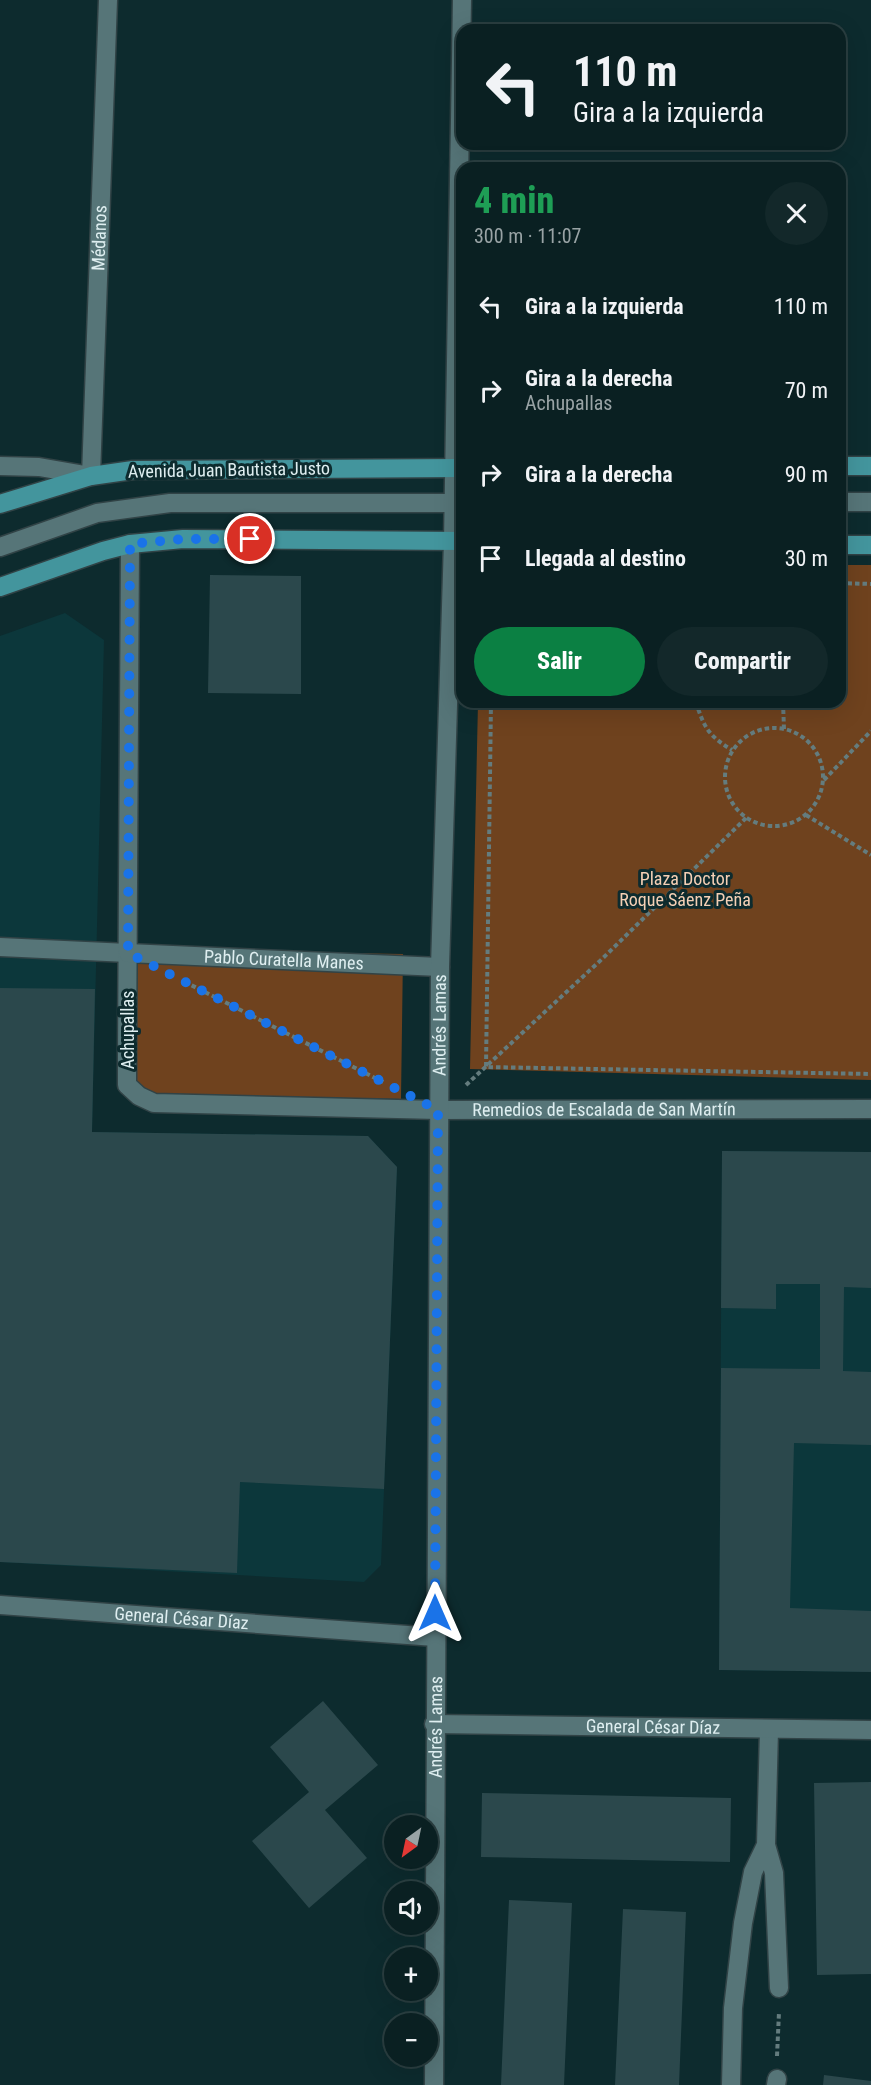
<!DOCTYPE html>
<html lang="es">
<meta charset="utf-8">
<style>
body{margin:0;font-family:"Roboto Condensed",sans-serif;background:#13282a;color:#f1f3f6;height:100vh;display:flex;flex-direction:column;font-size:22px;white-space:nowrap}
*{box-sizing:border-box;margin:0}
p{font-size:20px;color:#99a3a5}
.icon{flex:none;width:33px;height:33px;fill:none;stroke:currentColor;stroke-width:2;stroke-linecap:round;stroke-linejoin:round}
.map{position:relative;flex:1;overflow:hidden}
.side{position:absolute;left:456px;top:162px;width:390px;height:546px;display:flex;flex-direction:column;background:#0a2022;border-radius:18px;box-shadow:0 6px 24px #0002,0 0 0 2px #2a3e40}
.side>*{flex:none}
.banner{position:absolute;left:456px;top:24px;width:390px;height:126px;border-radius:18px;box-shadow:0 6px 24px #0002,0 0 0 2px #2a3e40;background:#0a2022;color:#f1f3f6;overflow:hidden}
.needle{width:39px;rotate:213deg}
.tools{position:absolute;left:384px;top:1815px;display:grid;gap:12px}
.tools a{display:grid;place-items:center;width:54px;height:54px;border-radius:50%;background:#0a2022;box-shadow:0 6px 24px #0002,0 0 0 2px #2a3e40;font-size:30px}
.pin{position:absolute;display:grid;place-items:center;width:51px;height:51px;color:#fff;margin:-26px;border:3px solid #fff;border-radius:50%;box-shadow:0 2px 6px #0007}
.me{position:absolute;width:66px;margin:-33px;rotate:0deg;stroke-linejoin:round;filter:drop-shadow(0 0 4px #0008)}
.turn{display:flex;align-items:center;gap:21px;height:126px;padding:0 18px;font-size:27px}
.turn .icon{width:78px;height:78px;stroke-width:2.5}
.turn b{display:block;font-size:42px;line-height:51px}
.round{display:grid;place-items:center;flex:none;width:63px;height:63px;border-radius:32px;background:#13282a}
.head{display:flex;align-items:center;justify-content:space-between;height:102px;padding:0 18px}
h1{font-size:36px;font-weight:800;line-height:45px;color:#1e9e55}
.action{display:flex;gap:12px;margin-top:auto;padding:12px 18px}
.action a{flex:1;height:69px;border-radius:36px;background:#0b8043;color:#fff;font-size:24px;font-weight:800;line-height:69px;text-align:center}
.action a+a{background:#13282a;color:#f1f3f6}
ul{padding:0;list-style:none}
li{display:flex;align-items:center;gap:18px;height:84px;padding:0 18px}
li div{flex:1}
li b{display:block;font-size:22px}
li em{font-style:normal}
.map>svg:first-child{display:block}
.built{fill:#0c373b}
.green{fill:#6f421e}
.building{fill:#2b484c}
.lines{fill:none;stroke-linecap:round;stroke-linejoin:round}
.lane-casing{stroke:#314346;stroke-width:21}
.street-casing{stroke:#314346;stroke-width:21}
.primary-casing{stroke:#314346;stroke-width:21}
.path{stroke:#647c7e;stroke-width:4;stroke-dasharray:4.5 3;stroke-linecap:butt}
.lane{stroke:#567578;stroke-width:18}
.street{stroke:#567578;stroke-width:18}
.primary{stroke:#43959d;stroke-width:18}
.route{stroke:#1a73e8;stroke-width:10;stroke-dasharray:0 18}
.labels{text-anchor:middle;stroke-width:6;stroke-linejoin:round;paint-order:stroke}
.street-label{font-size:18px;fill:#deeef0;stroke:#0d2b2e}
.park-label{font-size:18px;fill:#f5d0b5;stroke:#0d2b2e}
</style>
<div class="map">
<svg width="871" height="2085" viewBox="0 0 871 2085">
<rect width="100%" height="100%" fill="#0d2b2e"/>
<!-- built -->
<path class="built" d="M65,613L104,640L92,1132L368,1136L397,1167L381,1565L364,1582L0,1562V636Z
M722,1151L871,1152V1672L719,1670Z"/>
<!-- green -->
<path class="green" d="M840,565H871V1080L470,1069L478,702H840Z
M134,949L403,954L401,1099L132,1094Z"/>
<!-- building -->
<path class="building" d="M210,575L301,576V694L208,693Z
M0,988L95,989L92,1132L368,1136L397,1167L384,1489L240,1482L237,1573L0,1562Z
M722,1151L871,1152V1288L844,1287L843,1371L871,1372V1445L794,1443L790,1608L871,1611V1672L719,1670L721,1368L820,1369V1284H776V1309L721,1308Z
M323,1701L378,1765L325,1810L367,1858L309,1908L252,1841L309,1792L270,1747Z
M871,1782V1974L817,1975L814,1783Z
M482,1793L731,1798L730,1862L481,1857Z
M509,1900L572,1903L564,2085H501Z
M623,1909L686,1912L679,2085H615Z
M824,2075L871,2081V2085H823Z"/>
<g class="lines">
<defs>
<path id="lane" d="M840,502H871
M0,547L97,513L170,503H462
M0,947L128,953
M766,1845L774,1873L779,1988
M731,2085L733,2008L743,1923L753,1872L766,1845L769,1730
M776,2085L777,2079"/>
<g id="street">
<path id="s1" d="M0,466L39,467L91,476L108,0"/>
<path id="s2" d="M130,544L127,1055V1085L139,1096L154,1103L438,1110L871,1109"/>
<path id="s3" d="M128,953L440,967"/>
<path id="s4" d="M0,1605L435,1637"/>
<path id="s5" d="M434,1724L871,1730"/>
<path id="s6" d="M434,2085L440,967L453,541L462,0"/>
</g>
<path id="primary" d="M840,466H871
M0,504L91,476L133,470L462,468
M840,545H871
M0,587L103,551L130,544L183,539L462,541"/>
</defs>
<!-- lane casing -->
<use href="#lane" class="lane-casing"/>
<!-- street casing -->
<use href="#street" class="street-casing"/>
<!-- primary casing -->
<use href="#primary" class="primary-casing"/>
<!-- path -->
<path class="path" d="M840,583L871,584
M491,702L486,1067L871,1074
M696,702C704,728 709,736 732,750
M783,702L784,729
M725 777a49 49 0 1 1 98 0a49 49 0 1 1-98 0Z
M824,780L871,731
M806,815L871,855
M185,982L385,1083
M466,1085L602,959L746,818
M777,2056L779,2012"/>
<!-- lane -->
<use href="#lane" class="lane"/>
<!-- street -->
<use href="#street" class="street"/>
<!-- primary -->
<use href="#primary" class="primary"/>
</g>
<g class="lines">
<!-- route -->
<path class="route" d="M250,539H183L130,544L128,953L438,1110L435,1613"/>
</g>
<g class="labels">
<!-- street labels -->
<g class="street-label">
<text dy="6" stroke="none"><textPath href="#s1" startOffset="330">Médanos</textPath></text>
<text transform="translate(229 470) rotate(-1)" y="6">Avenida Juan Bautista Justo</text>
<text dy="6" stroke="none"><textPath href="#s3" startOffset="156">Pablo Curatella Manes</textPath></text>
<text dy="6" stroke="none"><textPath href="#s6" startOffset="1060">Andrés Lamas</textPath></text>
<text transform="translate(128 1030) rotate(-90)" y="6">Achupallas</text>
<text dy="6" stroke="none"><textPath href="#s2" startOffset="1024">Remedios de Escalada de San Martín</textPath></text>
<text dy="6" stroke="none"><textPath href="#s4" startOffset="182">General César Díaz</textPath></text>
<text dy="6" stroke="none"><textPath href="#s6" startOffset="358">Andrés Lamas</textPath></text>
<text dy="6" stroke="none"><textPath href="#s5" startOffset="219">General César Díaz</textPath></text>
</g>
<!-- park labels -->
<g class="park-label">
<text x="685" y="885">Plaza Doctor<tspan x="685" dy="21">Roque Sáenz Peña</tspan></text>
</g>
</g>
</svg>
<div class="tools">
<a><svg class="needle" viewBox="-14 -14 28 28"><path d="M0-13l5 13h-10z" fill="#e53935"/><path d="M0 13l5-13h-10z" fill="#99a3a5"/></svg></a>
<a><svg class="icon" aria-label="sound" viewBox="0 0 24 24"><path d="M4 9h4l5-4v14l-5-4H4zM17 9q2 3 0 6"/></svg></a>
<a>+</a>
<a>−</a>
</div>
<div class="pin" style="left:250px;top:539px;background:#d93025"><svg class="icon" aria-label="arrive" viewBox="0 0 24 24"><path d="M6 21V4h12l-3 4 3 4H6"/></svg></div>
<svg class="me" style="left:435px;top:1613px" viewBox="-20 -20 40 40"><path d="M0-17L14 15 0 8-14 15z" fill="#1a73e8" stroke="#fff" stroke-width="4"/></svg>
<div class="banner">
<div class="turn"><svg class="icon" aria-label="left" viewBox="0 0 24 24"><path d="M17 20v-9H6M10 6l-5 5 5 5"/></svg><div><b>110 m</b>Gira a la izquierda</div></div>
</div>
<section class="side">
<div class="head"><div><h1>4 min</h1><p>300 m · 11:07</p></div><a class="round"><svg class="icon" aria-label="close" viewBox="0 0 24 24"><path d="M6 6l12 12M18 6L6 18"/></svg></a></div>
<ul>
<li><svg class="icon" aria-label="left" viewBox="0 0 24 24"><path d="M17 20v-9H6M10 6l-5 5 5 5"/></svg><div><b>Gira a la izquierda</b></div><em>110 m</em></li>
<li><svg class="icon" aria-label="right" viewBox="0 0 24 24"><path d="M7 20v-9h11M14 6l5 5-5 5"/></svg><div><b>Gira a la derecha</b><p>Achupallas</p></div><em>70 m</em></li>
<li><svg class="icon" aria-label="right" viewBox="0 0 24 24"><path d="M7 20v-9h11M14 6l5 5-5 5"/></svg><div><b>Gira a la derecha</b></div><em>90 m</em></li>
<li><svg class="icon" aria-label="arrive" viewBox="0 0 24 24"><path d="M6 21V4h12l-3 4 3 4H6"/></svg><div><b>Llegada al destino</b></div><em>30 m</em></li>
</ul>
<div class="action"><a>Salir</a><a>Compartir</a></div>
</section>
</div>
